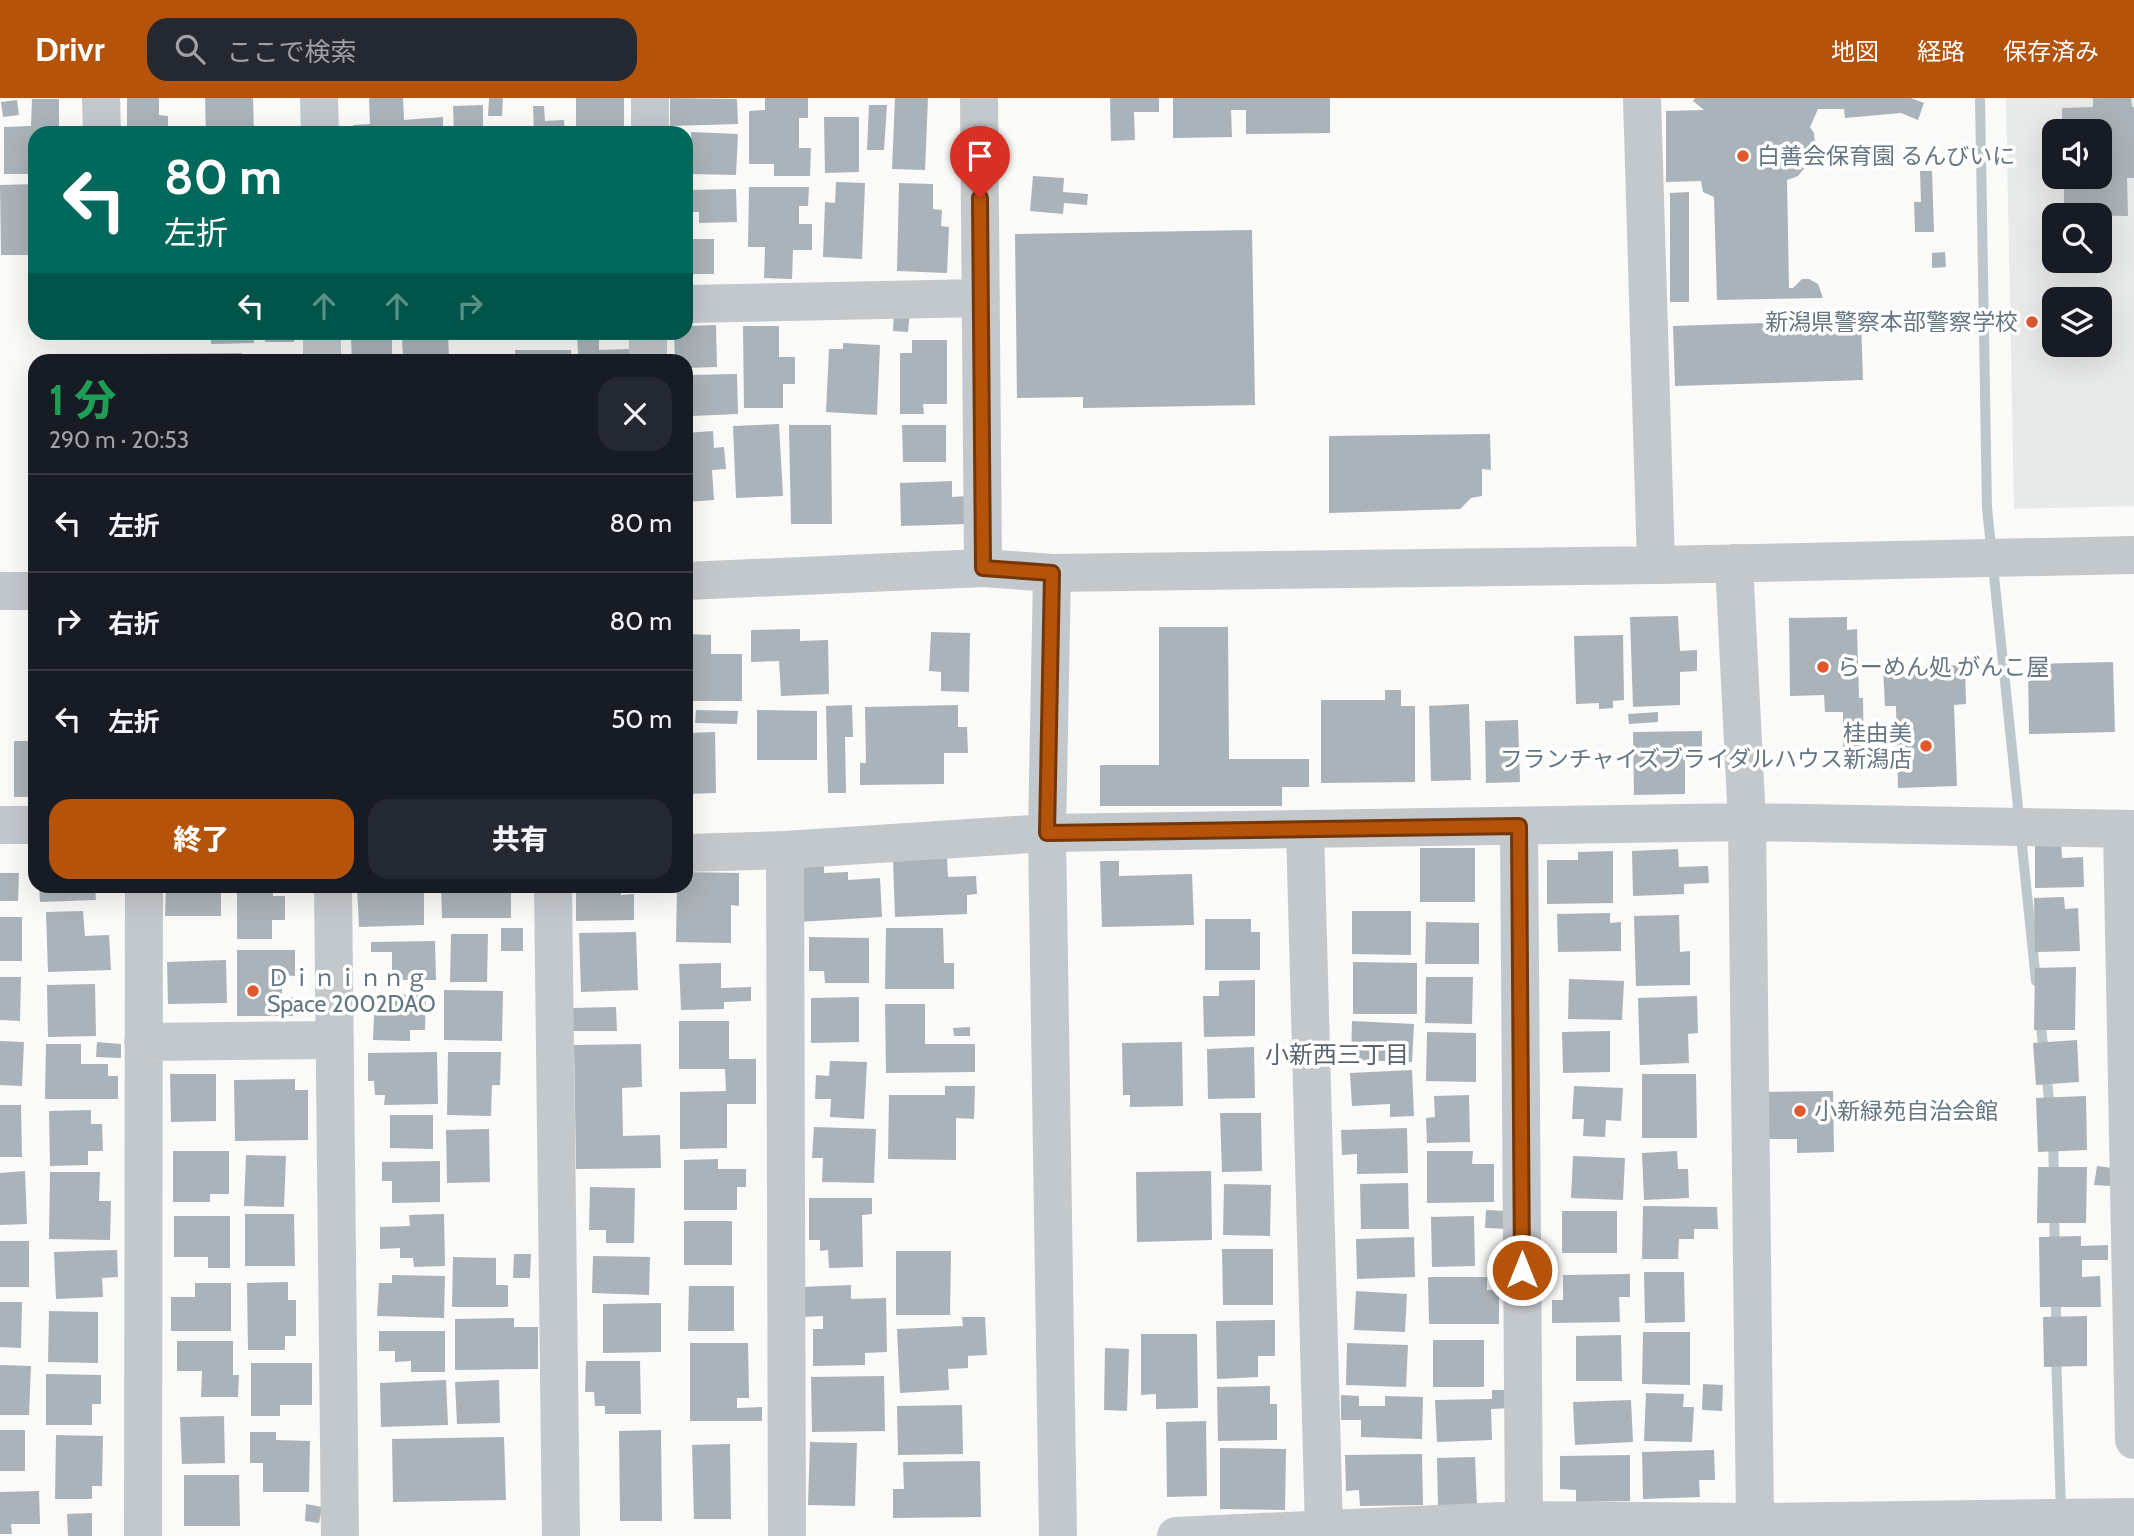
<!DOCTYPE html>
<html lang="ja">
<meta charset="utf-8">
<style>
body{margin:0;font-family:Cabin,"Noto Sans JP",sans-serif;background:#242831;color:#f1f3f6;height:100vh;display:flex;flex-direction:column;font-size:26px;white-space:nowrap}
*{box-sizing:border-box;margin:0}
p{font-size:23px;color:#9ea1a6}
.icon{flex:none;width:38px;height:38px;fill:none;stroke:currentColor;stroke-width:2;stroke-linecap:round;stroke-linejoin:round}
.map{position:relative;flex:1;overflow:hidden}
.details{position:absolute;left:28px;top:256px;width:665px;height:539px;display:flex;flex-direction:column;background:#171b24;border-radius:21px;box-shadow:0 7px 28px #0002}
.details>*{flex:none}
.banner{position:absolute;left:28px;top:28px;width:665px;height:214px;border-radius:21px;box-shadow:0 7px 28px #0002;background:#00695c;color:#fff;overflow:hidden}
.fabs{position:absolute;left:2042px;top:21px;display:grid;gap:14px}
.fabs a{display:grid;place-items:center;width:70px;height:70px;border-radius:14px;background:#171b24;box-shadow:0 7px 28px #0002;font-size:35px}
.pin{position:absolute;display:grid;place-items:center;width:60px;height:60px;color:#fff;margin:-72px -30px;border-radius:50% 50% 50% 0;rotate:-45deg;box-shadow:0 0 7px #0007}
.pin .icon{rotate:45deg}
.me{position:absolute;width:77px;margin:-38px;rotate:0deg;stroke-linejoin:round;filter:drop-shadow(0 0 5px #0008)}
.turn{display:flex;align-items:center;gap:24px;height:147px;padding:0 21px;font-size:32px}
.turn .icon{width:91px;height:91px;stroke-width:2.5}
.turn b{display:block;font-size:49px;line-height:60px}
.lanes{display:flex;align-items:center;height:66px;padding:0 21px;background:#0003;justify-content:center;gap:35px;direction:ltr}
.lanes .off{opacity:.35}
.round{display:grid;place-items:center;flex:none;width:74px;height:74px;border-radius:21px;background:#242831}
.overview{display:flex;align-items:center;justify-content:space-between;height:119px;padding:0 21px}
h1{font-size:42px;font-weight:800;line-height:52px;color:#1e9e55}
.action{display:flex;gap:14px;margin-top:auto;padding:14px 21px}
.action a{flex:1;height:80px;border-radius:21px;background:#b45309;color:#fff;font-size:28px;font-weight:800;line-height:80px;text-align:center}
.action a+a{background:#242831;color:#f1f3f6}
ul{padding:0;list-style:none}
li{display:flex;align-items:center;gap:21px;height:98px;padding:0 21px;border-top:2px solid #363941}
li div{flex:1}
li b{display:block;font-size:26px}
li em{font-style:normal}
header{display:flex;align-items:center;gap:42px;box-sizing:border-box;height:98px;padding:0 35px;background:#b45309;color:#fff}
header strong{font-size:33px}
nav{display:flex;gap:38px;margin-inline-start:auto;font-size:24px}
.search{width:490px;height:63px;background:#242831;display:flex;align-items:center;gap:18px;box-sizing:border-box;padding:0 24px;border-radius:21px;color:#9ea1a6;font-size:26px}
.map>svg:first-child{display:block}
.built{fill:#e8e9e9;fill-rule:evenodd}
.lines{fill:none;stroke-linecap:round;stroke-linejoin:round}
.stream{stroke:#bbc7cb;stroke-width:10}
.building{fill:#aab3b9}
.minor{stroke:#c3c8cc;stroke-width:38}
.route-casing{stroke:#753606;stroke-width:18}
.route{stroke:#b45309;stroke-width:12}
.poi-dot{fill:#e4572e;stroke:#fff;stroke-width:2.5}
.labels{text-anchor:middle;stroke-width:7;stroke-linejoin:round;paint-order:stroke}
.poi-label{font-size:23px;fill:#657683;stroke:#fff;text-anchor:start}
.neighbourhood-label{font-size:24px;fill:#57646e;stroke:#fff}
</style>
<header>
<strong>Drivr</strong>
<div class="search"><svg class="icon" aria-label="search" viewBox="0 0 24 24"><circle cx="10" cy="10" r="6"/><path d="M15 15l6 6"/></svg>ここで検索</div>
<nav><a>地図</a><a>経路</a><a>保存済み</a></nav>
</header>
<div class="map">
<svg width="2134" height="1438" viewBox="0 0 2134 1438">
<rect width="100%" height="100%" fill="#fafaf8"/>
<!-- built -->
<path class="built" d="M2006,0H2134V408L2014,411ZM2054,33H2100V79H2054ZM2054,117H2100V163H2054ZM2054,201H2100V247H2054Z"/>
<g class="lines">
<!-- stream -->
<path class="stream" d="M1980,0L1987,410L2036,883
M2040,920L2044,956
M2046,972L2050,1012
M2053,1042L2054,1082
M2054,1112L2055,1152
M2056,1196V1232
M2056,1255L2061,1414"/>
</g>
<!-- building -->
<path class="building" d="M127,0H159V17L168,18V35H127Z
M205,0H253L254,35H206Z
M369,0H403L404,22L443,19V35H354L353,27L370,26Z
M489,0H503L502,18H488Z
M576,0H624V35H576Z
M670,0L737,1L738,26L670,28Z
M765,0H808V20H799V50H811L810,78H774V66H749V13L765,12Z
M895,0H928L925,72L892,71Z
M1110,0H1159V14H1134L1135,42L1111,43Z
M1173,0H1330V35L1246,36V12H1231L1232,39L1173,40Z
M1695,0H1911L1924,5L1918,22L1901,15L1845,20L1844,11H1818L1810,29L1814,35L1815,45L1807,67L1798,78L1787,82L1789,190H1793L1802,181H1809L1818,186L1823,200L1717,202L1714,99L1703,94L1701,83L1666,84V13L1704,12L1693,3Z
M2093,0H2131L2132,9H2134V80H2127L2128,118L2064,117V84L2071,83V79H2100V33H2062V10L2093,9Z
M32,1H59V35H35V76H4V29L31,28Z
M17,2L19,17L3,19L1,4Z
M483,7V35H454L453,8Z
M869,7H887L884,52H867Z
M533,8H544L545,23L564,22L565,35H534Z
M824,19H859V74L825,75Z
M691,34L738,36L736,77L690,76Z
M1920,73H1932L1934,134H1915L1914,104H1921Z
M1033,78L1064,80L1063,94L1088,96L1087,107L1064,105L1063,116L1030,113Z
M836,84L865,85L862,161L823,159L825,104L835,105Z
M899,85L933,86V111L942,112L941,128L949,129L947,175L897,173Z
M35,86V157H1L0,87Z
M749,89H809L808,108H799V126H812V152H793L792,181L764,180L765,149H748Z
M736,91L737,124L699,125V114H690V92Z
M1689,94V204H1670V95Z
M1252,132L1255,307L1083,310V299L1017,300L1015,136Z
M686,141H714V176H686Z
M1945,154L1946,169L1932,170V155Z
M894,212L910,213L908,234L893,233Z
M1861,222L1863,282L1675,288L1673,228Z
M716,227L717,269L686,270V262H675L674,234H686V228Z
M743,228H779V259H795V286H783V310H744Z
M210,234H253L254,245L211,246Z
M265,234H294V244H265Z
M428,234H448L449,262H403L402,239L428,237Z
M577,234H599V252L629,251V262H589V257L578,256Z
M392,241V262H352L351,242Z
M912,242H947V306H923L924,316H900V255H912Z
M843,245L880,247L877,317L826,314L829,251H843Z
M515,252H571V262H515Z
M242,255V262H133L132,256Z
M737,276L738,316L691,318L689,277Z
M779,326L783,398L736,400L733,328Z
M789,327H831L832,426H791Z
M902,327H946V364H903Z
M713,333L714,350L724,349L726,371L712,372L714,402L686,404V335Z
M1490,336L1491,372L1482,371V398L1471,400L1460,411L1329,415V338Z
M952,383V399L968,398V426L901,428L900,385Z
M1678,518L1680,553L1697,552V573L1680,574V607L1633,609L1630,519Z
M1847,519V532L1857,531L1859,600H1863L1864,659H1843V614H1825L1824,597L1790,598L1789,520Z
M1159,529H1228L1229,661H1309V689H1282V708H1100V667H1159Z
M800,531V543L828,542L829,596L781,598L779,563L751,564V532Z
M931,534L970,535L969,594L941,593V574L929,573Z
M686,536L711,537V556H742V603H686Z
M1623,537L1624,602L1613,603V610L1599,611V605L1576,606L1574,538Z
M2113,564L2115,634L2029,636L2028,566Z
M1965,567L1966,606L1954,607L1957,688L1898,690L1896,608H1885L1883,570Z
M1385,592H1401V608H1415V684L1321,685V602H1385Z
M1469,606L1471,682L1431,683L1429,608Z
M852,607L853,639H845L846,695H828L826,608Z
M958,607V629H967L968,655H944V686L860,687V665H866L865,609Z
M696,612L738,613L737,626L695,625Z
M757,612L817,613V662H757Z
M1658,614V624L1629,626L1628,616Z
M1518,622L1520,684L1486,685L1485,623Z
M1702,633V657H1685V696L1634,697L1633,634Z
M715,634L716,695L686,696L688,635Z
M14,643H35V699H14Z
M2061,740L2062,760L2083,759L2084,789L2035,790V741Z
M1420,750H1475V804H1420Z
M1678,751L1679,769L1708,768L1709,785L1684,786V796L1633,798L1632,753Z
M1613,753V805L1547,806V762H1578V754Z
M947,760L948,779L976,778L977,796L967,797V816L895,819L893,762Z
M1100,763H1119V778L1192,776L1194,827L1102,829Z
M824,766V775L848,774V782L880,780L882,819L798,824L795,768Z
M686,774L739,775V808L731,807V845L676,844L677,788H686Z
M0,775H19L18,803H0Z
M39,788H95L96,802L40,804Z
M166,788H221V818H165Z
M237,788H273V798H285V822H272V841H237Z
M357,788H393V793L424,792V827L359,829Z
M441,788H511V820H442Z
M576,788H621V797L634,796V822L576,823Z
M2064,799L2065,811L2078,810L2080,853L2035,854L2034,800Z
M83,813L85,838L109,837L111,872L48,874L46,814Z
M1352,813H1411V857L1352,856Z
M1610,815V825L1621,824V853L1558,854L1557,816Z
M1679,817L1680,854L1690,853V887L1636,888L1634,818Z
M0,819H22V863H0Z
M1205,821H1251V834H1260V872H1205Z
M1426,824L1479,825V866H1425Z
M501,830H523V853H501Z
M886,830H943L944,865H954V891H885Z
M636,834L638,892L581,894L579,835Z
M451,836H488L487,884H450Z
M809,839L869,840V885H825L824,873H809Z
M435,843L436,882H392V854H371V844Z
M237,852H295V878L282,877V899H293V918H237Z
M226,862L227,905L168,906L167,864Z
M1353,864L1417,865V916H1353Z
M721,865V890L751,889V903L724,904V911L681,912L679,866Z
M2076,869L2075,932H2034L2035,870Z
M0,879H21L20,923L0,922Z
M1426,879H1473L1472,926L1425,925Z
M1569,881L1624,883L1622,922L1568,921Z
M1255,882V938L1204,939L1203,898H1219V883Z
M95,886L96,938L48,939L47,887Z
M444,892L503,893L502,943L444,942Z
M375,896L426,897L425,932H410V943L373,942Z
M1697,898L1698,935L1688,936L1689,965L1640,967L1638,900Z
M859,899V944L811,945V900Z
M885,906H925V946H975V974L886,975Z
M616,909L617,933H572V910Z
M679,923H729V961H756V1006H727V1050L680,1051V994L726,993L725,971H679Z
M1352,923L1414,926L1412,964L1351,962Z
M970,929V938H954L953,930Z
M1610,933V974L1563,975L1562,934Z
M1427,934L1476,935V984L1426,983Z
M2077,942L2079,984L2036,987L2033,945Z
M0,943L24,944L22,988L0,987Z
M97,944L121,946V960L96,959Z
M1182,944L1183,1008L1130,1009V997H1123L1122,945Z
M46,946H81V966H108V978H118V1001H45Z
M641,946L642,989L622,990L623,1038L660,1037L661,1070L576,1071L574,947Z
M1254,949L1255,1000L1208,1001L1207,951Z
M437,954L438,1006L384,1007L385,997H375L374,983H368V955Z
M448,954H501L500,987H492L491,1018L447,1017Z
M830,963L867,964L864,1021L830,1019L831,1001H815L816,977L829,978Z
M1412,972L1414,1018L1390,1019V1006L1352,1008L1350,975Z
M170,976H216V1023L171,1024Z
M1642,976H1696L1697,1040H1642Z
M295,981V992H308V1042L235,1043L234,982Z
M945,988H975L974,1021L956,1020V1062L888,1061L889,997H945Z
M1574,988L1623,990L1621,1023L1606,1022L1605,1039L1583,1038L1584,1021H1572Z
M1833,993L1834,1054L1797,1055V1041H1764L1763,994Z
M1469,997L1470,1044L1427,1045L1426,1020L1435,1019L1434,998Z
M2086,998L2087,1052L2038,1054L2036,1000Z
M0,1007H21L22,1059H0Z
M91,1012V1026H102L103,1053H88V1067L50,1068L49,1013Z
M1220,1015H1261L1262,1073L1222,1074Z
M390,1017H433V1051L390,1050Z
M814,1029L876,1031L874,1085L822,1084L823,1060H812Z
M1407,1030L1408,1075L1357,1076V1056L1342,1057L1341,1032Z
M489,1031L490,1084L447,1085L446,1032Z
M173,1053H229V1096H210V1104H173Z
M1427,1053H1473L1472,1066H1494V1104L1427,1105Z
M1677,1053L1678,1071H1688L1689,1100L1644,1102L1642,1055Z
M246,1057L286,1058L284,1109L244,1108Z
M1573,1058L1625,1060L1623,1102L1571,1100Z
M718,1061V1071H746V1089H737V1112H684V1062Z
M440,1063V1104L392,1105V1083H382V1064Z
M2097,1068L2112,1070L2110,1088L2094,1087Z
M2038,1069H2087L2086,1125H2037Z
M25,1073L27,1126L0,1127V1075Z
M1211,1073L1212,1142L1137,1144L1136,1074Z
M50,1074H100L99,1103H111L110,1142L49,1141Z
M1408,1085L1409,1131H1361L1360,1086Z
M1224,1086L1271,1087L1270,1138L1223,1137Z
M590,1089L635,1090L634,1145H606V1132H589Z
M809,1100H872V1116L862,1117L863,1169L829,1170L828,1152L820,1153V1142H809Z
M1643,1108L1717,1109L1718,1131H1694V1141H1679L1678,1161H1642Z
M1486,1112L1508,1113V1131L1485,1130Z
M1562,1113H1617V1155H1562Z
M245,1116H294L295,1168H245Z
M444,1116L445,1168L414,1169L413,1160H400V1150L380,1151V1129L410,1128L409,1117Z
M174,1118H230V1170H208V1159H174Z
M1474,1118L1475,1168L1432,1169L1431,1119Z
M684,1123H732V1167H684Z
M2081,1138V1148L2108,1147V1162H2082V1179L2100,1178L2101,1209H2040L2039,1139Z
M1414,1139L1415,1179L1357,1181L1356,1141Z
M0,1143H29V1189H0Z
M1222,1151H1273V1207H1223Z
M117,1152L118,1179L102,1180L103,1199L56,1201L54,1154Z
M896,1153H951L950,1217H896Z
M514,1156H531L530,1180H513Z
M593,1158L650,1159L649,1197L592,1195Z
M453,1159L496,1160V1187H508V1209H452Z
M1644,1174H1684L1685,1224L1645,1225Z
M1630,1176V1199H1619L1620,1224L1552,1225V1202H1563V1177Z
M392,1177L445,1178L444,1220L377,1218L379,1185H392Z
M1428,1179H1487V1192H1499V1226H1429Z
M288,1184V1202H296V1238H285V1252H248L247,1185Z
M195,1185H231V1233H171V1199H195Z
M851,1187V1201L886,1200L887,1254L865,1255V1267L813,1268V1231H823V1218L802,1219L801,1189Z
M689,1188H734V1233H688Z
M1356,1193L1407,1196L1405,1234L1354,1232Z
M0,1204H22L21,1250L0,1249Z
M661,1205V1254L603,1255V1206Z
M49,1213L98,1214V1265L48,1264Z
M2087,1218V1268L2044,1269L2043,1219Z
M962,1219H985L987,1257L968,1258V1270L948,1271L949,1292L900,1295L897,1231L963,1228Z
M514,1220V1229H538V1271L455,1272V1221Z
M1275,1222V1258H1258V1279L1217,1281L1216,1223Z
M379,1233H445V1274H411V1263L395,1264V1253H379Z
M1643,1234H1690V1287L1642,1286Z
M1141,1236H1197L1198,1310L1156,1311V1296L1141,1297Z
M1621,1237L1622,1283H1576V1238Z
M1433,1242H1484V1289H1433Z
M177,1243H233V1277H239L238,1299H201L202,1273H177Z
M690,1245H748L749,1300H737V1310L762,1309V1323H690Z
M1347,1245L1408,1247L1406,1289L1346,1287Z
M1105,1250L1129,1251L1127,1313L1104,1312Z
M586,1263H640L641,1316H605V1308H595L594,1294H585Z
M251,1265H312V1307H280V1318H251Z
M0,1267L31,1268L29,1317H0Z
M46,1276L101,1277V1306H92V1327H46Z
M884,1278L885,1333L812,1334L811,1279Z
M446,1282L448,1327L381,1329L380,1285Z
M499,1282L500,1325L457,1326L455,1284Z
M1703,1286L1723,1287L1722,1313L1702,1312Z
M1270,1288V1306H1277V1342L1218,1343L1217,1289Z
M1492,1292H1511V1310L1491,1311L1492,1342L1437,1344L1435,1302L1492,1301Z
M1646,1295L1684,1296L1683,1309H1694L1692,1344L1644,1343Z
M1341,1297L1359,1298V1308H1385V1298L1423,1299L1422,1341L1361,1339V1322H1341Z
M1631,1302L1633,1344L1575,1347L1573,1304Z
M962,1307L963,1356L898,1357L897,1308Z
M224,1318L225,1365L182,1366L180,1319Z
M1206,1323L1207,1398L1167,1399L1166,1324Z
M0,1332H25V1373H0Z
M661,1332L662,1423H620L619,1333Z
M250,1334H276V1342L310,1343L309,1394H263V1365H250Z
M56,1337L103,1338L102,1388H92V1401H55Z
M504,1339L506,1402L393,1404L392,1341Z
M810,1344L857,1345L855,1408L808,1407Z
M730,1346L731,1421H694L692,1347Z
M1220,1350L1286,1351L1285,1412L1220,1411Z
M1714,1352L1715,1382H1699L1700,1399L1643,1401L1642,1354Z
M1422,1356L1423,1407L1360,1408L1359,1392L1346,1393L1345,1357Z
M1630,1357V1403L1576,1404V1392L1560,1391V1358Z
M1475,1359L1477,1407L1438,1408L1437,1360Z
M980,1363L981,1419L893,1420V1391H904L903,1364Z
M184,1377H239L240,1428H184Z
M39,1393L40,1426H11L12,1436H0V1394Z
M306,1406L322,1409L319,1425L305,1423Z
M92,1415V1438H68L67,1416Z"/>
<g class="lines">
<!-- minor -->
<path class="minor" d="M101,0L102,35
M319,0L320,35
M650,0V35
M979,0L983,470
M1642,0L1656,467
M686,206L981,200
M322,234V262
M648,234V262
M1734,465L1747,724L1755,1424
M1052,475L1047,735L1058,1438
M686,483L983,470L1052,475L1656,467L2134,457
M0,493H35
M0,727H35
M1519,728L1524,1422
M1305,731L1324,1431
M2122,731L2134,1342
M785,752L787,1438
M686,755L785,752L1047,735L1747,724L2134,731
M333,788L340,1438
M553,788L561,1438
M143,944L335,942
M143,1438L144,788
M1176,1438L1524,1422L1755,1424L2134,1419"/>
</g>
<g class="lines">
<defs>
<path id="route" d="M980,100L983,470L1052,475L1047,735L1519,728L1522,1172"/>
</defs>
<!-- route casing -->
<use href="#route" class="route-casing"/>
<!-- route -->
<use href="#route" class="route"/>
</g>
<!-- markers -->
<g class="poi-dot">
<circle cx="1743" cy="58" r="7"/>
<circle cx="2032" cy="224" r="7"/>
<circle cx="1823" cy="569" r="7"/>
<circle cx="1926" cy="648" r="7"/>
<circle cx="253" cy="893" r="7"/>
<circle cx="1800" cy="1013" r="7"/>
</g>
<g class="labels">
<!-- poi labels -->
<g class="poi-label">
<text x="1757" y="66">白善会保育園 るんびいに</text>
<text x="2018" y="232" text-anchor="end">新潟県警察本部警察学校</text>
<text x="1837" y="577">らーめん処 がんこ屋</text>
<text x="1912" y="643" text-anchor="end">桂由美<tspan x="1912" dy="26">フランチャイズブライダルハウス新潟店</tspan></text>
<text x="267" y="888">Ｄｉｎｉｎｎｇ<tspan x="267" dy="26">Space 2002DAO</tspan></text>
<text x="1814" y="1021">小新緑苑自治会館</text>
</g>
<!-- neighbourhood labels -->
<g class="neighbourhood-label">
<text x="1337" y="965">小新西三丁目</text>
</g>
</g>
</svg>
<div class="fabs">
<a><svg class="icon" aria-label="sound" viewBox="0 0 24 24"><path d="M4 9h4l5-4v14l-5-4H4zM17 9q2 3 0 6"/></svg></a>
<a><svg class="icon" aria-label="search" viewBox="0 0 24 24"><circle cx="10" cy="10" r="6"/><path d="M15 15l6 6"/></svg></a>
<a><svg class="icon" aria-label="layers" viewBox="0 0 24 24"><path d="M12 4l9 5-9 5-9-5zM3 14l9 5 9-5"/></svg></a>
</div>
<div class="pin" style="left:980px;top:100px;background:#d93025"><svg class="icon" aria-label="arrive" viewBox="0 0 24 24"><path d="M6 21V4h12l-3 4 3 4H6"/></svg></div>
<svg class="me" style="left:1522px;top:1172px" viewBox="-20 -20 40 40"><circle r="17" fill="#b45309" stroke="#fff" stroke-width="3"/><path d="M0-11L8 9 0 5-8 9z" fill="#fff"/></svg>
<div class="banner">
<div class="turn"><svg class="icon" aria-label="left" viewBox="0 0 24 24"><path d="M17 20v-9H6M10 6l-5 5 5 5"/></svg><div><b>80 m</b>左折</div></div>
<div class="lanes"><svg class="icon" aria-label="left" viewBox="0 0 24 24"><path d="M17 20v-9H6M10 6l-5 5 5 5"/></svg><svg class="icon off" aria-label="ahead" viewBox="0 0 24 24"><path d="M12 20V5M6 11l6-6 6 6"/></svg><svg class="icon off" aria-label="ahead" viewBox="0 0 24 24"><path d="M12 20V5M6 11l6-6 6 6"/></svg><svg class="icon off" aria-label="right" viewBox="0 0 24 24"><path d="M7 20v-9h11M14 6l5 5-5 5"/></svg></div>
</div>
<section class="details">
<div class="overview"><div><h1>1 分</h1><p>290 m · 20:53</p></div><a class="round"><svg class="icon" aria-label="close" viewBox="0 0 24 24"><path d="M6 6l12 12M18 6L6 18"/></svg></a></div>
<ul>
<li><svg class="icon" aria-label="left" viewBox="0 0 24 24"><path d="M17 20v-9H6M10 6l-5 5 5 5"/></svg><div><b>左折</b></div><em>80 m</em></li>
<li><svg class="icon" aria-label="right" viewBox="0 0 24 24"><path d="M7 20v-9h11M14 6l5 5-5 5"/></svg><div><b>右折</b></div><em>80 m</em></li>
<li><svg class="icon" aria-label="left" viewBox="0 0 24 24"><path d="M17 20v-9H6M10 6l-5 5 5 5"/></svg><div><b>左折</b></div><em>50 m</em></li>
</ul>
<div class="action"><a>終了</a><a>共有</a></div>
</section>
</div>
